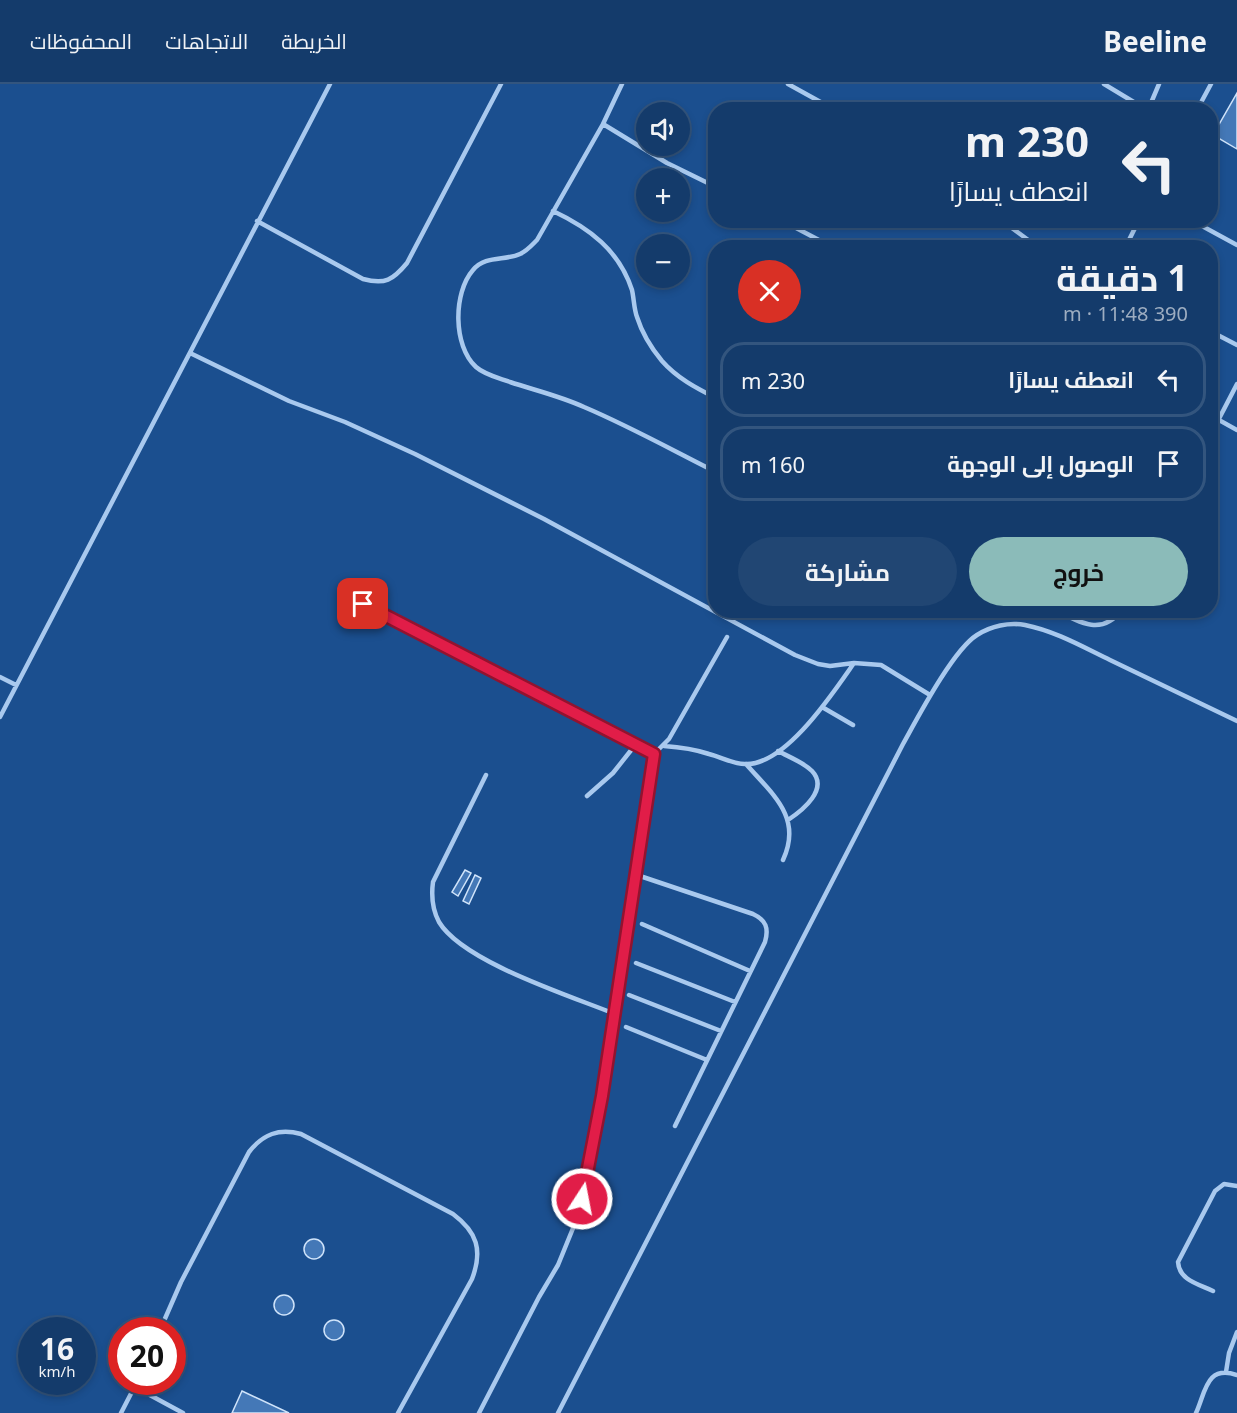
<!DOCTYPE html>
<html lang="ar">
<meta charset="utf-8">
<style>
body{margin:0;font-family:"Noto Sans",Cairo,sans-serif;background:#214673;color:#f1f3f6;direction:rtl;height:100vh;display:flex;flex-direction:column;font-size:22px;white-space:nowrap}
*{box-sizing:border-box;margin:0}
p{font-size:20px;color:#9dadc1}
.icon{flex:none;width:33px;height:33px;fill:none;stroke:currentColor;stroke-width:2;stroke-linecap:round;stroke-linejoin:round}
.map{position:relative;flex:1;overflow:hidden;direction:ltr}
.drawer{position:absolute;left:708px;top:156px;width:510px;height:378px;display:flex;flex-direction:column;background:#143b6b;border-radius:24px;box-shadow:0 3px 9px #0003,0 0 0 2px #33557e;direction:rtl}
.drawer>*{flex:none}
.banner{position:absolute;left:708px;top:18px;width:510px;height:126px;border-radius:24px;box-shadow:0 3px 9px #0003,0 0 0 2px #33557e;direction:rtl;background:#143b6b;color:#f1f3f6;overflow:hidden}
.buttons{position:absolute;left:636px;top:18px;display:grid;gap:12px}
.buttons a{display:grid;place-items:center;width:54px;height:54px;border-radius:50%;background:#143b6b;box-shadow:0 3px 9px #0003,0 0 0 2px #33557e;font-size:30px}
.speed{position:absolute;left:18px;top:1233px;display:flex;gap:12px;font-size:30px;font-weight:700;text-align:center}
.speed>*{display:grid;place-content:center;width:78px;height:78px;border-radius:50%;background:#143b6b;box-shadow:0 3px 9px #0003,0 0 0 2px #33557e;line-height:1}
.speed small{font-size:15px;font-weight:400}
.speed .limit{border:9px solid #d22;background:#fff;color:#111}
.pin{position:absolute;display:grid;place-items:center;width:51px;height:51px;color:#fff;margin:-26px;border-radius:12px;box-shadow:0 3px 9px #0006}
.me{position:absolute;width:66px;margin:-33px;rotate:11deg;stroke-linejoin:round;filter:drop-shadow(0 0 4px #0008)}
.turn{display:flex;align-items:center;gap:21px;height:126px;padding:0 30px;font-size:27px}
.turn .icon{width:78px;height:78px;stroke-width:2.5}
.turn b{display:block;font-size:42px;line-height:51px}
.round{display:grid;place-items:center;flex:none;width:63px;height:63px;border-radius:32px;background:#214673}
.summary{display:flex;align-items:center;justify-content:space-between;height:102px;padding:0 30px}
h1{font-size:36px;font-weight:700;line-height:45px}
.action{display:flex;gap:12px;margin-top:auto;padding:12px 30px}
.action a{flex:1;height:69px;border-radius:36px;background:#8bbbb9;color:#111;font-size:24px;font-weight:700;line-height:69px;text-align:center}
.action a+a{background:#214673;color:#f1f3f6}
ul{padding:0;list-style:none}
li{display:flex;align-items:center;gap:18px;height:75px;margin:0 12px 9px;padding:0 18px;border:3px solid #33557e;border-radius:24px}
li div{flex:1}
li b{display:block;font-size:22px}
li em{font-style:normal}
header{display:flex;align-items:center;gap:36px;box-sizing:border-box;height:84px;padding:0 30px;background:#143b6b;border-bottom:2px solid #33557e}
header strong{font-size:28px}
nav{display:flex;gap:33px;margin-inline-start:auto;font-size:21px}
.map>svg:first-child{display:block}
.building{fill:#4478b7;stroke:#cfe3fa;stroke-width:1.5}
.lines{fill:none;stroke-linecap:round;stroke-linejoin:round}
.service{stroke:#a9c9ee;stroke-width:4.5}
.route-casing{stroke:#92132f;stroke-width:15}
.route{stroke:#e11d48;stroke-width:10}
</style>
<header>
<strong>Beeline</strong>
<nav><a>الخريطة</a><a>الاتجاهات</a><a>المحفوظات</a></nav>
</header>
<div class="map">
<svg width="1237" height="1329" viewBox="0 0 1237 1329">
<rect width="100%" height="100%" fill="#1b4f8f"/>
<!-- building -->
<path class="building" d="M1237,9V65L1213,51Z
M465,786L471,789L458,812L452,808Z
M475,791L481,794L469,820L463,817Z
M304 1165a10 10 0 1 1 20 0a10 10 0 1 1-20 0Z
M274 1221a10 10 0 1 1 20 0a10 10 0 1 1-20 0Z
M324 1246a10 10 0 1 1 20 0a10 10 0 1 1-20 0Z
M242,1307L289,1329H232Z"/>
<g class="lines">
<!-- service -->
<path class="service" d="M622,0L603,40L537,156C532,161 527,167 520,170C505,177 485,171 473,186C453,209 453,262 476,283C485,291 499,294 510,298C534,306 560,312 584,323C629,342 672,366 716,388
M788,0L835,26
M1104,0L1147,26
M1148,26L1159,0
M1197,26L1211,0
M603,40L667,79L716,103
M553,127C589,144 619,166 632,206C634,215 634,225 637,233C642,249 652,265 662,277C677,294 696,304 716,314
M781,136L834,164
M1001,136L1039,164
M1191,136L1237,161
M257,137L363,195C385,201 393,196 407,179L501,0
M1125,164L1139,136
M1210,247L1237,261
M190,269L289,317L345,338L415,370L544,435L795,571L818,580L830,582L854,579L881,581L930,611
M1210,331L1237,346
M1210,352L1237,300
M342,509L654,670
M1056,526C1080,539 1102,552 1122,526
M0,593L16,601
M822,623L853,641
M0,633L330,0
M664,662C679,663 694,665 709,670C721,673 733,680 745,680C785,682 833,609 854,579
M778,667C789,673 803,678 812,687C829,705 803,726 788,736
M746,680C772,710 803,733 783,776
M486,691L433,798C431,813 432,825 439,838C463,878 571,912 615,930
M587,712L613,689L636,660
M637,791L753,830C766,836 769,844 765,858L675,1042
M642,840L750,887
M636,879L735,918
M629,911L721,947
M626,943L707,976
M1213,1207C1198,1200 1179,1196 1178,1178L1215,1107L1224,1100L1237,1102
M160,1246L181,1198L249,1068C263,1050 279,1044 301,1050L453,1130C477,1148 483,1166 472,1195L398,1329
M1226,1288L1229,1269L1237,1248
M135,1303L183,1329
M121,1329L137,1298
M479,1329L539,1213L558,1181L578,1132L602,1012L654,670L669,655L727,553
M558,1329L903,660C918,633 953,566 977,551C991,542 1009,538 1025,541C1055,547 1083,563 1110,576C1152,596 1195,617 1237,637
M1196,1329C1206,1307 1206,1281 1237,1291"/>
</g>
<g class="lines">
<defs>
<path id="route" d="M363,520L654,670L602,1012L582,1115"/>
</defs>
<!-- route casing -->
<use href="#route" class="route-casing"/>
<!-- route -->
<use href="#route" class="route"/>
</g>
</svg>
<div class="buttons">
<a><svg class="icon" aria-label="sound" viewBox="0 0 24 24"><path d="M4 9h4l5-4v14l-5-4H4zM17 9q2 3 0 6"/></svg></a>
<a>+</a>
<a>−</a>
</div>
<div class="speed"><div>16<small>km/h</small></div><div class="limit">20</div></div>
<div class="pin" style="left:363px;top:520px;background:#d93025"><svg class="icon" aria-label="arrive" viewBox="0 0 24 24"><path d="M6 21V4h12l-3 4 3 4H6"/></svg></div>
<svg class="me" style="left:582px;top:1115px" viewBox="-20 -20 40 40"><circle r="17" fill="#e11d48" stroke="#fff" stroke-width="3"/><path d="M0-11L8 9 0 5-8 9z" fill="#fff"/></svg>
<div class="banner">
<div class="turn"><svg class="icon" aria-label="left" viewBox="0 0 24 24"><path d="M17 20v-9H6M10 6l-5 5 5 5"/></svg><div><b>230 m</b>انعطف يسارًا</div></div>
</div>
<section class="drawer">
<div class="summary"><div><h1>1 دقيقة</h1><p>390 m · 11:48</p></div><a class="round" style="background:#d93025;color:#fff"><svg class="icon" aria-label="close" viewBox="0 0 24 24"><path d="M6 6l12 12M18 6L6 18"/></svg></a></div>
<ul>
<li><svg class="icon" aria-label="left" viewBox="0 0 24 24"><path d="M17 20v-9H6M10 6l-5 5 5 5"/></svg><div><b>انعطف يسارًا</b></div><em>230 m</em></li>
<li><svg class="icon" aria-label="arrive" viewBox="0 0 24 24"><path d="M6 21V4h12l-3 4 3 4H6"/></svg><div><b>الوصول إلى الوجهة</b></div><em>160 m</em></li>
</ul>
<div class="action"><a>خروج</a><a>مشاركة</a></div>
</section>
</div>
